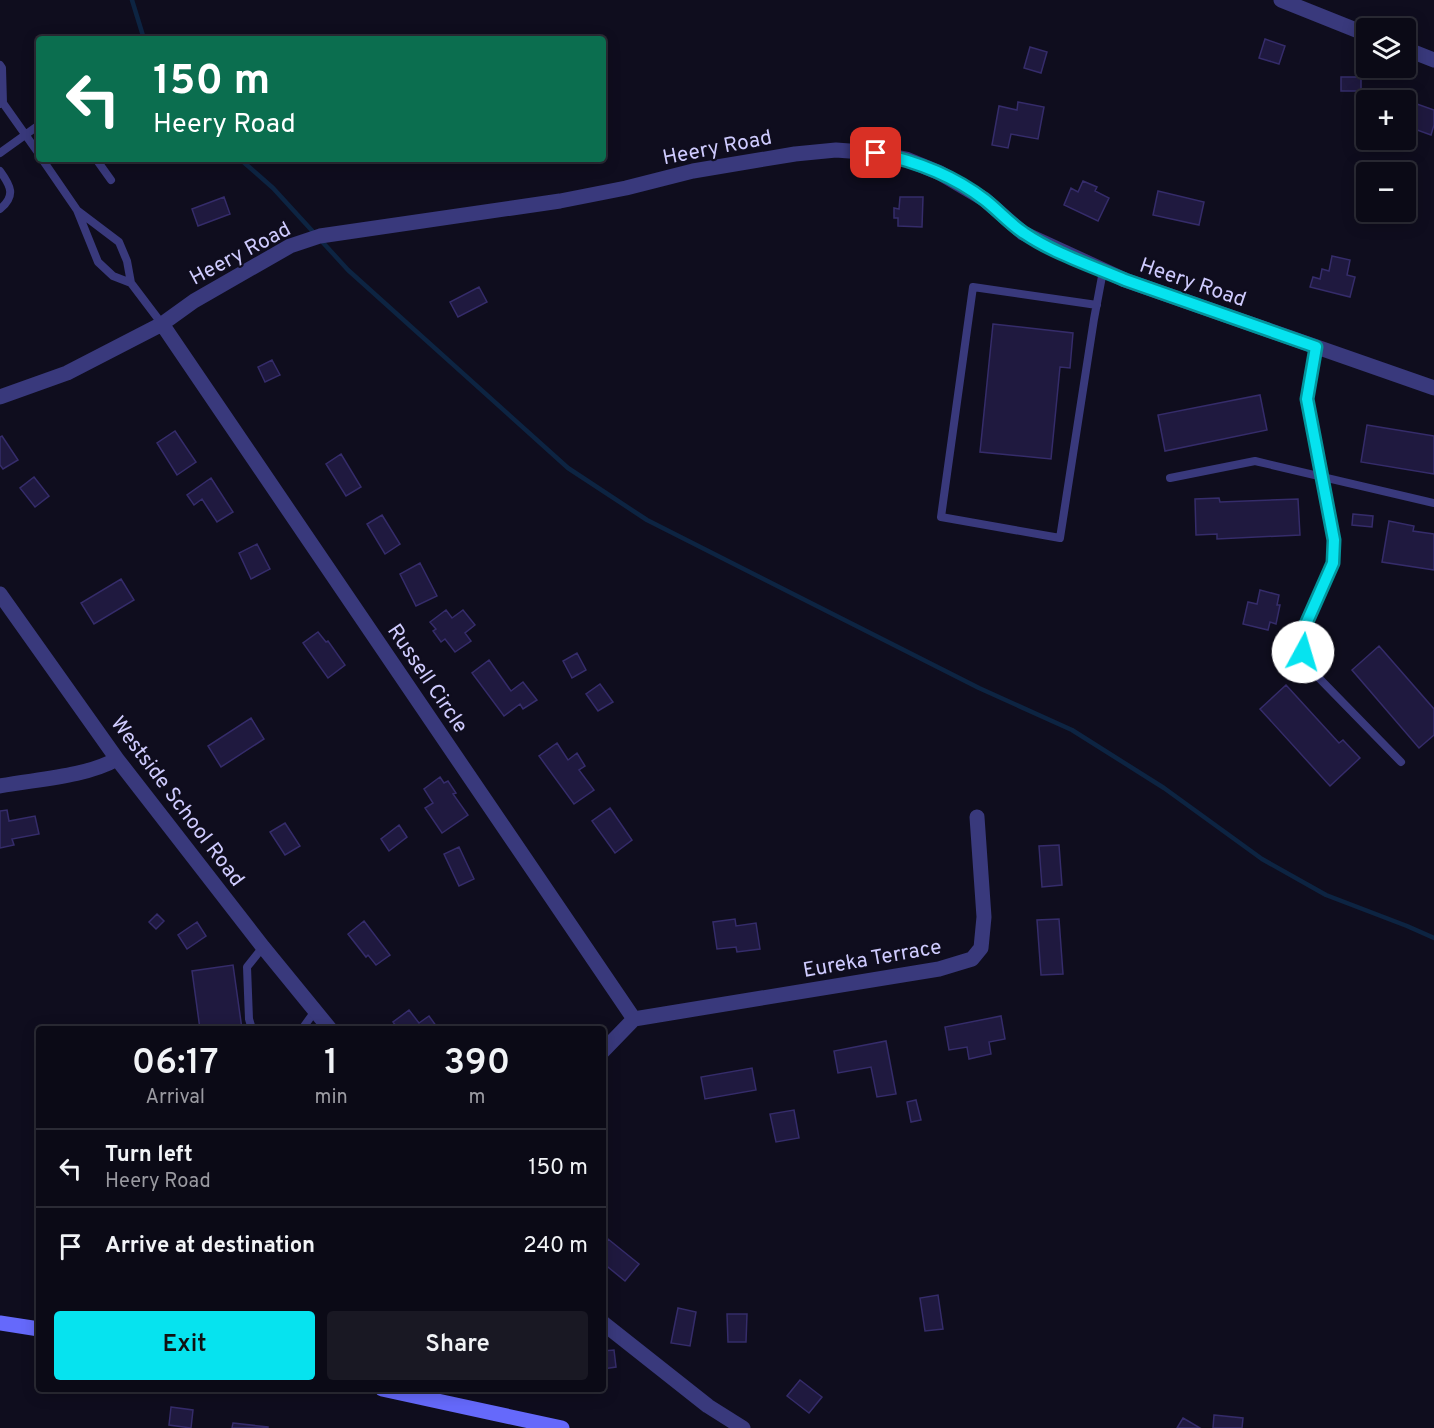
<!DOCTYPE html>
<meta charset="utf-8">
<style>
body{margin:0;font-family:Overpass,sans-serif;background:#191823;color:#f1f3f6;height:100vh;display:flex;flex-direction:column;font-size:22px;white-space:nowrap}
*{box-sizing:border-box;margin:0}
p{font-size:20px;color:#9a9aa1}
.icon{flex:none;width:33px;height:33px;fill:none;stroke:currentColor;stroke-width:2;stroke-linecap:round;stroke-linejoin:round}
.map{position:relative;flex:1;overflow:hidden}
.drawer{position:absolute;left:36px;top:1026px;width:570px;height:366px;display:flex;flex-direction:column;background:#0b0a16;border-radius:6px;box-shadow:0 3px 15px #0003,0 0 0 2px #2b2b35}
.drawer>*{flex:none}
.guide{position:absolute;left:36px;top:36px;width:570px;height:126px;border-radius:6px;box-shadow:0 3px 15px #0003,0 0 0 2px #2b2b35;background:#0b6e4f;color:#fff;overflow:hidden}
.tools{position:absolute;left:1356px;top:18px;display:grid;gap:12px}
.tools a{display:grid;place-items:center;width:60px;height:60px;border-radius:6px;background:#0b0a16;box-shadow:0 3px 15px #0003,0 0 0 2px #2b2b35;font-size:30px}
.pin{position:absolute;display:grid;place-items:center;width:51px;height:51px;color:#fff;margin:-26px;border-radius:12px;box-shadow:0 3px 9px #0006}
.me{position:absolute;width:66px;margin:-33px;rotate:6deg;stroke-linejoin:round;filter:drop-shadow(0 0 4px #0008)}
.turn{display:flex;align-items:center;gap:21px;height:126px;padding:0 18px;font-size:27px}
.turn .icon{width:78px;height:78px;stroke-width:2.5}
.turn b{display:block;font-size:42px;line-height:51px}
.eta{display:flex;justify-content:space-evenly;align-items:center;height:102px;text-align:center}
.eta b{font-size:36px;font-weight:600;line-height:42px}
.button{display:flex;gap:12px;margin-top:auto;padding:12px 18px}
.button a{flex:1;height:69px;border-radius:6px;background:#06e3ef;color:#111;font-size:24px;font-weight:600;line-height:69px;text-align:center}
.button a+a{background:#191823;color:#f1f3f6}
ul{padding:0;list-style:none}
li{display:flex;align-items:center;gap:18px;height:78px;padding:0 18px;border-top:2px solid #2b2b35}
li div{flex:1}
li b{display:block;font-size:22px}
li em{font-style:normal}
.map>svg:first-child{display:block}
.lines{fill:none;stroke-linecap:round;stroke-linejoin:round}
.stream{stroke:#0d2442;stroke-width:4.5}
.building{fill:#1f193f;stroke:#352c6a;stroke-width:1.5}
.lane{stroke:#39397c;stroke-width:8}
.street{stroke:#39397c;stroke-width:15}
.secondary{stroke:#6569fb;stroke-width:15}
.route-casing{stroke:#04949b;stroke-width:15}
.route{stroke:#06e3ef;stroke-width:10}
.labels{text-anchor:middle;stroke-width:4.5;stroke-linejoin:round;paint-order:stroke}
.street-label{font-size:21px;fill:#cfcbfe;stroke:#0f0d1e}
</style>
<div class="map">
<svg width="1434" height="1428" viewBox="0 0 1434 1428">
<rect width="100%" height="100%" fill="#0f0d1e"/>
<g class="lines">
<!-- stream -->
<path class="stream" d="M132,0L144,39
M240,159L273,188L348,270L568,468L647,520L979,688L1072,730L1164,788L1262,859L1326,895L1407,926L1434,938"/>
</g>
<!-- building -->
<path class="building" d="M1265,39L1285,46L1279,64L1259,58Z
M1030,47L1047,52L1041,73L1024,68Z
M1341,77H1361V91H1341Z
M1400,98L1434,110V125L1431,135L1406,126V100H1399Z
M1018,102L1044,107L1038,139L1011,134L1008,148L992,145L999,106L1017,110Z
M1083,181L1097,187L1095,191L1109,198L1098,221L1064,205L1071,188L1078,192Z
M1158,191L1204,202L1199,225L1153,215Z
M224,197L230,214L198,226L192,209Z
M900,197H923L922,227L898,226V218H894V208L899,209Z
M1332,256L1350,260L1347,275L1355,277L1350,297L1310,287L1313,277L1320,279L1322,269L1329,271Z
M479,287L487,302L458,317L450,302Z
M993,324L1073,333L1070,368L1060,367L1051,459L980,452Z
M272,360L280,375L265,382L258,367Z
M1260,395L1267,430L1165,451L1158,415Z
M1367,425L1434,436V474L1361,462Z
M175,431L196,462L177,475L157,443Z
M2,436L18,460L3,469L0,465V437Z
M341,454L361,487L346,496L326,464Z
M34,477L49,496L35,507L20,488Z
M211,478L233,512L217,522L202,499L194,505L187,495Z
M1219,498L1220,502L1298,499L1300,535L1217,539V534L1196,535L1195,499Z
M1353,514L1373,516L1372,527L1352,525Z
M382,515L400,544L385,554L367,524Z
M1389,521L1414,526L1413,531L1434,534V570L1382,562Z
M257,544L270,569L251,579L239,553Z
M420,563L437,596L416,606L400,574Z
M121,579L134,600L94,624L81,603Z
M1260,590L1279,595L1277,605H1280L1276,624L1270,622L1268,630L1243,624L1248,602L1257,604Z
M446,610L452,618L463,610L475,625L465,633L471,641L455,652L445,639L441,642L433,631L436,629L430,622Z
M318,632L326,642L328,641L345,665L328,678L303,643Z
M1379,646L1434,709V735L1419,748L1352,670Z
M577,653L586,670L572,678L563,661Z
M489,660L511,691L523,682L537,700L523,709L520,704L504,716L472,673Z
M600,684L613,702L598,711L586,694Z
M1286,685L1339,743L1343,740L1360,758L1330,786L1260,709Z
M251,718L264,739L221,767L208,746Z
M557,743L568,760L577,753L585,766L579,770L594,790L574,804L539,756Z
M440,777L444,783L448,781L456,793L453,794L468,815L442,833L425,808L433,803L424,789Z
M610,808L632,840L615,853L592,821Z
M7,810L9,821L35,816L39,834L12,839L14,845L0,848V811Z
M285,823L300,846L285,855L270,832Z
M399,825L407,837L389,851L381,839Z
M1059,845L1062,885L1042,887L1039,846Z
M459,847L474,879L459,886L444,854Z
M157,914L164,921L156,929L149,922Z
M735,919L736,926L756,923L760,949L737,952L736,947L717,949L713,922Z
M1059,919L1063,974L1041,975L1037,920Z
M364,921L390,955L376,965L368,955L366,957L348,934Z
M197,922L206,936L187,949L178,935Z
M233,965L242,1029H200L192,971Z
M409,1010L419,1023L429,1016L437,1027L434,1029H398L393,1022Z
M1001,1016L1005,1039L989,1042L991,1054L969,1059L967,1047L949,1050L945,1027Z
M886,1041L896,1094L877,1097L871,1067L838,1073L834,1051Z
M752,1068L756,1090L705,1099L701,1077Z
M916,1100L921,1120L911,1122L907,1102Z
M794,1110L799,1138L776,1142L770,1114Z
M608,1239L639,1264L625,1281L603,1263V1245Z
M938,1295L943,1329L925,1331L920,1298Z
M678,1308L696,1312L690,1346L671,1343Z
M727,1314H747L746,1342H728Z
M614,1350L616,1367L603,1369V1351Z
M800,1380L822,1397L809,1413L787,1396Z
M171,1407L193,1410L191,1428L169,1425Z
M1214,1415L1243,1418L1242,1428H1213Z
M1183,1418L1200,1428H1177Z
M233,1423L268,1427V1428H232Z"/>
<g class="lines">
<!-- lane -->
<path class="lane" d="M0,65L2,68L3,103
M0,104L3,103L39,154
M0,153L39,125
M42,159L77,210L98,262L113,276L131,283
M96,159L111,180
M0,171C11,186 16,196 0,209
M78,211L119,242L127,261L131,283L162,324
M1097,305L973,287L941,517L1060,538L1094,319L1103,271
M1316,347L1307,399L1334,540L1333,563L1302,633L1303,652L1316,675L1401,762
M1170,478L1255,461L1434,503
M252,1029L249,1019L247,967L263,947
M302,1029L315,1011"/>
<!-- street -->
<path class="street" d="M1281,0L1366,34
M1406,49L1434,60
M162,324L634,1019
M0,397L67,373L162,324L194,301L290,246L320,236L560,201L626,188L693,171L795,154L836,150L876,153L906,159L940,173L984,199L1023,233L1125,280L1434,388
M0,594L117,759L263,947L330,1029
M0,786C37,779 85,777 117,759
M634,1019L939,969L972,959L981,948L984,917L977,817
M603,1051L634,1019
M603,1323L708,1406L743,1428"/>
<!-- secondary -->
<path class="secondary" d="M0,1323L39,1329
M382,1389L562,1428"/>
</g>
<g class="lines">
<defs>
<path id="route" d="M876,153C915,161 953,175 985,200C998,210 1010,224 1024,233C1053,253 1092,266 1125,280L1316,347L1307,399L1334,540L1333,563L1302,633L1303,652"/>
</defs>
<!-- route casing -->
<use href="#route" class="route-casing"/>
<!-- route -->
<use href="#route" class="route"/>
</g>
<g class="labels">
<!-- street labels -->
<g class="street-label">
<text transform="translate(717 147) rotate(-11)" y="7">Heery Road</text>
<text transform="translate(240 253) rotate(-28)" y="7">Heery Road</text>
<text transform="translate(1193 282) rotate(19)" y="7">Heery Road</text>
<text transform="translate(428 678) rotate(56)" y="7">Russell Circle</text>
<text transform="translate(178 801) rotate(53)" y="7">Westside School Road</text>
<text transform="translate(872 958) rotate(-10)" y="7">Eureka Terrace</text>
</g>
</g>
</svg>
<div class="tools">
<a><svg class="icon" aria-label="layers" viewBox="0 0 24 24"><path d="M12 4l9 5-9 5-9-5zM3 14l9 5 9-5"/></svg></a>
<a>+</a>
<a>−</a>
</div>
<div class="pin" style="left:876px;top:153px;background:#d93025"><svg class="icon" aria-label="arrive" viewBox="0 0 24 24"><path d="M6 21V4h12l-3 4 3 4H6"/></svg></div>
<svg class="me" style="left:1303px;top:652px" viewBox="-20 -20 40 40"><circle r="19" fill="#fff"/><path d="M0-13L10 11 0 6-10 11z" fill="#06e3ef"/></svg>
<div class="guide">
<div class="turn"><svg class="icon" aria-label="left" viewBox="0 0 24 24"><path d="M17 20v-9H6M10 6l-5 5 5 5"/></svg><div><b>150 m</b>Heery Road</div></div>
</div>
<section class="drawer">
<div class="eta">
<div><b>06:17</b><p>Arrival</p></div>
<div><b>1</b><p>min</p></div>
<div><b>390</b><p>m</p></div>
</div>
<ul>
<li><svg class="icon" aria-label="left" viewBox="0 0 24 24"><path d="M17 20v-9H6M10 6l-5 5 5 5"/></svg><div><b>Turn left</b><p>Heery Road</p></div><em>150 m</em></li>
<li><svg class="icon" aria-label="arrive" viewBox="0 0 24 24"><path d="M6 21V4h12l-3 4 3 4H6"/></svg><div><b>Arrive at destination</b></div><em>240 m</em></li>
</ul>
<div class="button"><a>Exit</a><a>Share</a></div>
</section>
</div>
